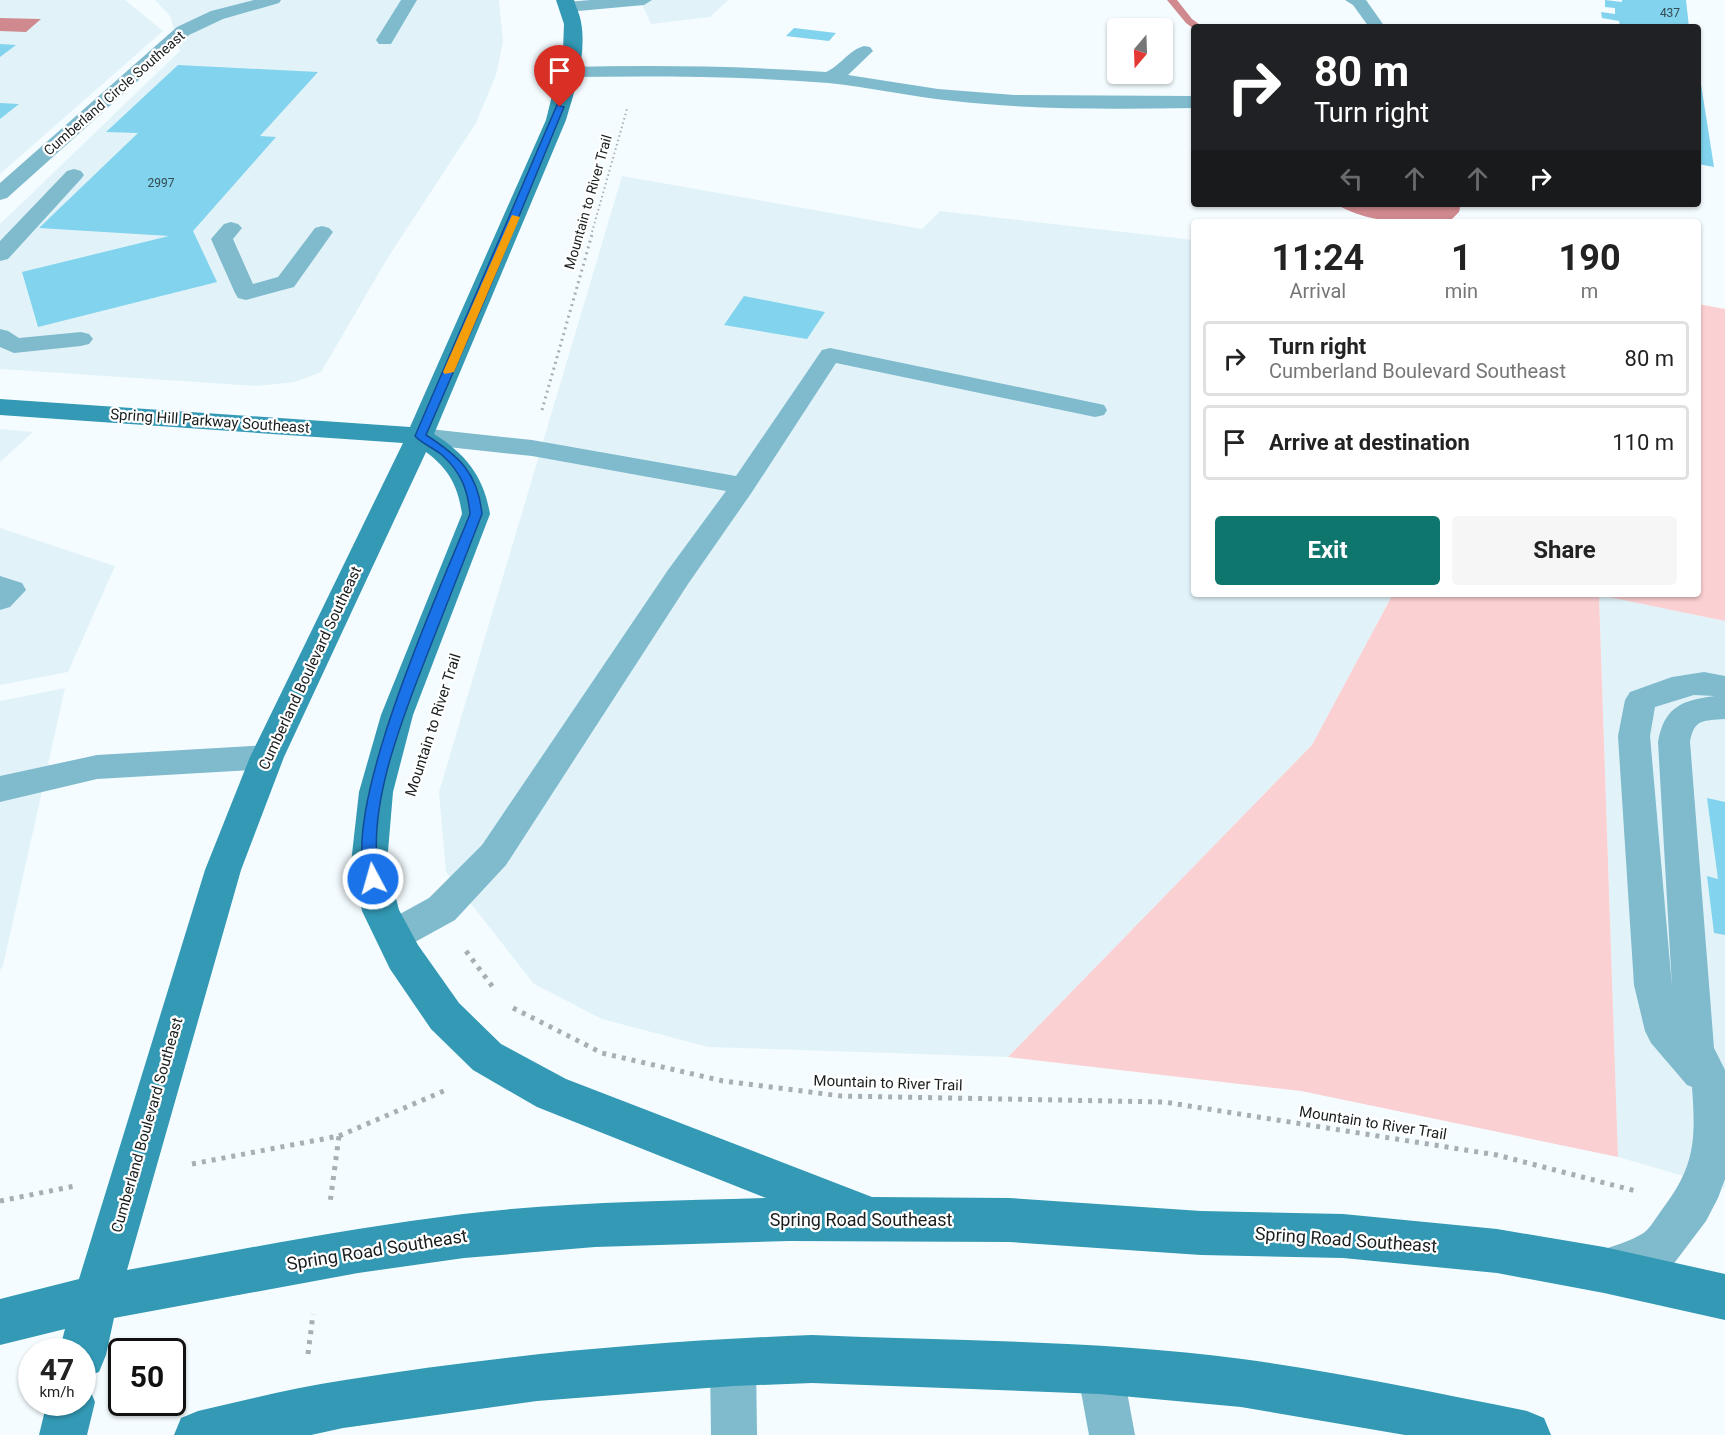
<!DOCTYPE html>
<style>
body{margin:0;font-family:Roboto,sans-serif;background:#f6f6f6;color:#222;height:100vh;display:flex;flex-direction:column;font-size:22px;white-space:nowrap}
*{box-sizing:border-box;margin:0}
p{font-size:20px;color:#767676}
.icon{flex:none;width:33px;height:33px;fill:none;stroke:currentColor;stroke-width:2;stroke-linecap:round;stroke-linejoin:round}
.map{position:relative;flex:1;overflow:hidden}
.side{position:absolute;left:1191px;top:219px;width:510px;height:378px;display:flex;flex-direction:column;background:#fff;border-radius:6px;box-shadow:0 2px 4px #0004}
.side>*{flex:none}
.banner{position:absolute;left:1191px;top:24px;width:510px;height:183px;border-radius:6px;box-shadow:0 2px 4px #0004;background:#202124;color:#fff;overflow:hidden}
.needle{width:39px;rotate:199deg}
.fabs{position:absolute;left:1107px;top:18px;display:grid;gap:12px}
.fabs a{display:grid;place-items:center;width:66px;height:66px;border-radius:6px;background:#fff;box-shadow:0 2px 4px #0004;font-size:30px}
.speed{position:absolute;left:18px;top:1338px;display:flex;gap:12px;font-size:30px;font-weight:700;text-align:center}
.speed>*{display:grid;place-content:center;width:78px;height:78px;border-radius:50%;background:#fff;box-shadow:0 2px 4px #0004;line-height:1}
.speed small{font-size:15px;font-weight:400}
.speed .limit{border:3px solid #111;border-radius:9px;background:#fff;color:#111}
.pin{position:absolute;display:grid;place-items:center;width:51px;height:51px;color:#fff;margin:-62px -26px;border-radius:50% 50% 50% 0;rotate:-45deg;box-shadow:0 0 6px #0007}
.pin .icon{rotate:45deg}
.me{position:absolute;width:66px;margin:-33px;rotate:354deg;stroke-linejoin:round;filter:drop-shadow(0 0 4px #0008)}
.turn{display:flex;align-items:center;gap:21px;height:126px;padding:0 24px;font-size:27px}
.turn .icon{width:78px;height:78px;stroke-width:2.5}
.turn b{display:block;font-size:42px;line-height:51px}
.lanes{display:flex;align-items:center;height:57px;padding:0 24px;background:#0003;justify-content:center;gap:30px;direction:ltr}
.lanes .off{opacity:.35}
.eta{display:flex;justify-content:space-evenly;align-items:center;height:102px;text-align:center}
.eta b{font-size:36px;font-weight:700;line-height:42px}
.primary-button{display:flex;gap:12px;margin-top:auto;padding:12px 24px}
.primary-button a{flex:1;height:69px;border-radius:6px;background:#0f766e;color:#fff;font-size:24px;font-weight:700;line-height:69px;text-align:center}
.primary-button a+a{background:#f6f6f6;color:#222}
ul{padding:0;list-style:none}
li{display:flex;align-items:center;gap:18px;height:75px;margin:0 12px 9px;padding:0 12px;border:3px solid #e0e0e0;border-radius:6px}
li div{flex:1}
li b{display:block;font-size:22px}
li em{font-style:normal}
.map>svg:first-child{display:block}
.built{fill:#e1f3f9}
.green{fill:#fbd0d2}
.water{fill:#d08a8f}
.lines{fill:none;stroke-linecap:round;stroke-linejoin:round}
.stream{fill:#d08a8f;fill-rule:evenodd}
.building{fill:#82d3ed}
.path-far2{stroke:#a8afb2;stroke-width:2;stroke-dasharray:1.5 3;stroke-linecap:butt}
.path-far1{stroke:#a8afb2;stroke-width:3;stroke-dasharray:2 4;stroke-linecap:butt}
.path{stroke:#a8afb2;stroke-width:5;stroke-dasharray:4 6;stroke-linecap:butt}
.lane{fill:#7fbacd;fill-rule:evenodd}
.secondary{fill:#3399b5;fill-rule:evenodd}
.route{fill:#1a73e8;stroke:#114b97;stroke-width:1.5}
.slow{fill:#f59e0b}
.labels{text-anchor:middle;stroke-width:4.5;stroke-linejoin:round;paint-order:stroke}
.number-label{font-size:12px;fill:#334b52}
.far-street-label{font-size:14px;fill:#191e1f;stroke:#fff}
.street-label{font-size:15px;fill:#191e1f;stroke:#fff}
.near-street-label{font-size:18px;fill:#191e1f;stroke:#fff}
</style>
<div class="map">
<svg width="1725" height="1435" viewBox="0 0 1725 1435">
<rect width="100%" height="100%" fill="#f4fcff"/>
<!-- built -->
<path class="built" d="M0,0H125L163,31L0,174Z
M155,0H499L503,42L496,75L476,123L387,259L321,372L295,382L257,386L0,369V224L180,51L170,16Z
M640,0H728L710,17L651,24Z
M622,176L922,229L940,211L1194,240V594H1393L1312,745L1008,1057L708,1047L602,1019L534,984L446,872L439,792Z
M0,429L33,432L0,462Z
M0,528L115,566L68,672L0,685Z
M1599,594L1725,621V1188L1618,1157Z
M65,688L3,966L0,970V701Z"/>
<!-- green -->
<path class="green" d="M1698,304L1725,309V621L1599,595L1618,1157L1301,1091L1008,1057L1312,745L1393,594H1698Z"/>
<!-- water -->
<path class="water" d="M0,18L41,19L26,32L0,31Z
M1336,204H1461L1459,212L1449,222C1410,222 1371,225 1336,204Z"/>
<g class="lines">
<!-- stream -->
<path class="stream" d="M1167,0H1177L1192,19L1203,27L1194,29L1186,23Z"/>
</g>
<!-- building -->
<path class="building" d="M1605,0L1622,2V0H1686L1689,27H1620L1619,21L1602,18L1601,12L1615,14V8L1605,7Z
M794,28L836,33L829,41L786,36Z
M0,44L16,45L0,57Z
M178,65L318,72L260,136L276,137L193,231L217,282L38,327L22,272L169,236L39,228L138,133L106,132Z
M1698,84H1701L1714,167L1698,164Z
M0,103L19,104L0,119Z
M744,296L825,312L807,339L724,325Z
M1707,798L1725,802V935L1714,933L1707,876L1718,879Z"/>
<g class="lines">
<!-- path-far2 -->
<path class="path-far2" d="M592,232L627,109"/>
<!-- path-far1 -->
<path class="path-far1" d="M542,410L593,231"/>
<!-- path -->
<path class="path" d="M466,951L495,990
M513,1008L602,1053L723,1081L841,1096L1164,1102L1497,1155L1636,1191
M339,1136L446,1090
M192,1164L339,1136L330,1203
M0,1201L75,1186
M308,1354L313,1314"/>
<!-- lane -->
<path class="lane" d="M254,0H281L279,3L223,19L189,35L7,198L0,200V183L177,27L211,11Z
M401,0H417L391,44H379L376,40Z
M590,0H652L644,5L567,12L559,7L567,2Z
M1345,0H1366L1385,27H1369L1353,5Z
M864,46L870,47L873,51L848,75L938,89L1014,95L1194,96V108C1114,109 1033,110 954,101C911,97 870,87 828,83C742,76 655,76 569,77L563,76L560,72L563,68L569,67C655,65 740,66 826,72C840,66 849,50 864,46Z
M74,169L81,171L84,175L81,179L8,259L0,261V241L67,171Z
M231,222L238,224L242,228L233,239L253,284L278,277L315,228L322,226L329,228L333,232L294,287L246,300L238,298L235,293L211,239L224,224Z
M0,329L8,331L19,338L81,332L89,334L93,339L89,344L81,346L14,353L0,347Z
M830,348L1095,403L1104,405L1107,410L1104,415L1095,417L836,363L752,492L688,584L506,865L455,920L406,947L393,951L380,947L375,936L380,925L429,898L482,845L668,570L726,491L532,456L420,444L411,441L407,436L411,431L420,428L532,440L736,476L822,350Z
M0,576L22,583L26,590L10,607L0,610Z
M1704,672L1725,676V719C1704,721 1694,718 1690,742L1714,1048L1725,1070V1179L1718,1198L1706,1221L1672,1266L1604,1292L1589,1285L1582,1270L1589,1255C1605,1248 1624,1244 1640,1235C1649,1231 1655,1219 1661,1211C1695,1167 1696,1141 1692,1087L1687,1085L1651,1043L1645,1031L1634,985L1618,736L1625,700L1630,692L1672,677ZM1694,695L1715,696C1682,700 1664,707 1658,742L1672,987L1650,736L1655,707Z
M267,745L278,748L283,757L278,766L267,769L97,779L0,802V776L97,755Z
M733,1339L749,1346L756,1362L757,1435H711L710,1362L717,1346Z
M1100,1347L1116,1354L1123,1370L1135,1435H1089L1077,1370L1084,1354Z"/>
<!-- secondary -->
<path class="secondary" d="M556,0H574C576,7 580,15 581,22C587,54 575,90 566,120L434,434C466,454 484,477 490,514L413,715L393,792L387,863L399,910L418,945L459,1003L501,1044L566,1079L872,1197L1009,1198L1201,1211L1343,1214L1497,1229L1604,1247L1725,1274V1320L1604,1293L1497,1273L1343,1258L1201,1255L1009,1242L789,1241L595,1247L464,1258L358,1273L114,1318L106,1355L99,1372L82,1378V1352H59L65,1329L0,1345V1299L79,1279L205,870L250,757L403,443L0,415V399L410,427L546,120L563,51L564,24ZM426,452C449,469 458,486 462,514L381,715L359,792L351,863L362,911L390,969L431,1029L473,1070L537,1107L766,1198C665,1201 563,1202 463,1214C350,1228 239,1250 127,1270L241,870L284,757Z
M812,1335C955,1341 1100,1340 1242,1359C1337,1372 1432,1392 1527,1411L1544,1418L1551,1435H1405L1241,1407L1100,1394L812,1383L733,1386L537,1401L343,1428L311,1435H174L181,1418L198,1411C247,1400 296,1387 345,1380C500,1355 656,1341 812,1335Z
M82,1383L88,1385L95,1402L87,1435H39L47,1402H82Z"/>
</g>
<!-- route -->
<path class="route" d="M557,105L564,107L482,306L426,435C459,456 478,473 482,514C466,555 450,596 434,637C408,704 363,808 380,879L378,883L373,885L368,883C335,818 442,585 470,514C468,490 461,472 442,455C434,448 422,444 415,436Z"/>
<!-- slow -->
<path class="slow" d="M512,215L520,217L454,372L445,374L443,372Z"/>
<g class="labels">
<!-- number labels -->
<g class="number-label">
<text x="1670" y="17">437</text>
<text x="161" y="187">2997</text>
</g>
<!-- far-street labels -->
<g class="far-street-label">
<text transform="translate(114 93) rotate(-41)" y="5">Cumberland Circle Southeast</text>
<text transform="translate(588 202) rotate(-74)" y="5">Mountain to River Trail</text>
</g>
<!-- street labels -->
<g class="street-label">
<text transform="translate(210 421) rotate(4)" y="5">Spring Hill Parkway Southeast</text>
<text transform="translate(310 668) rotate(-65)" y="5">Cumberland Boulevard Southeast</text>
<text transform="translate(433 725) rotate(-72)" y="5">Mountain to River Trail</text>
<text transform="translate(888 1083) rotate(2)" y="5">Mountain to River Trail</text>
<text transform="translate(1373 1123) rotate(9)" y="5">Mountain to River Trail</text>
<text transform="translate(147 1125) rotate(-74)" y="5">Cumberland Boulevard Southeast</text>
</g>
<!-- near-street labels -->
<g class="near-street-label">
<text x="861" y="1226">Spring Road Southeast</text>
<text transform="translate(1346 1240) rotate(4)" y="6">Spring Road Southeast</text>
<text transform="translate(377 1250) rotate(-9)" y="6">Spring Road Southeast</text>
</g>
</g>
</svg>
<div class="fabs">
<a><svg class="needle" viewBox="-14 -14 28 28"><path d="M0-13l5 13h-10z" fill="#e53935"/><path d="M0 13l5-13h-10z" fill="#767676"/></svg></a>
</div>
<div class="speed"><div>47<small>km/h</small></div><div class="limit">50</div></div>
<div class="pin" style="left:560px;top:107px;background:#d93025"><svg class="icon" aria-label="arrive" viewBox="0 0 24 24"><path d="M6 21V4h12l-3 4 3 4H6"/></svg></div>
<svg class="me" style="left:373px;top:879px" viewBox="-20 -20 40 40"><circle r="17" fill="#1a73e8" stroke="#fff" stroke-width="3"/><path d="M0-11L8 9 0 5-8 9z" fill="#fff"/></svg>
<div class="banner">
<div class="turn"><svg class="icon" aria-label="right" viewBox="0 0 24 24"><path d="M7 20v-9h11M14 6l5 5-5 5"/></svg><div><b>80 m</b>Turn right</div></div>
<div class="lanes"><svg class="icon off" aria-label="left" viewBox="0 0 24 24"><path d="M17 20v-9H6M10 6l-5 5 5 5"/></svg><svg class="icon off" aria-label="ahead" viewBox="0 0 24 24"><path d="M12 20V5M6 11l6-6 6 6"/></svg><svg class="icon off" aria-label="ahead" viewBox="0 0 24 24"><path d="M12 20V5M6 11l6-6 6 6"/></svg><svg class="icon" aria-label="right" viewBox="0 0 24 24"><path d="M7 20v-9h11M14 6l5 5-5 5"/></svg></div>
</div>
<section class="side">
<div class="eta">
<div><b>11:24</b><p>Arrival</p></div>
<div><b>1</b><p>min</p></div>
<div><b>190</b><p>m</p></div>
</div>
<ul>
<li><svg class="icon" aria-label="right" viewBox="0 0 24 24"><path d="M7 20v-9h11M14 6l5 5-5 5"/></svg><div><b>Turn right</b><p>Cumberland Boulevard Southeast</p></div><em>80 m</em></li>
<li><svg class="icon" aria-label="arrive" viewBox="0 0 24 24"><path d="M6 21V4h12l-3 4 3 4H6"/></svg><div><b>Arrive at destination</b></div><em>110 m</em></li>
</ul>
<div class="primary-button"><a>Exit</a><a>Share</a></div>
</section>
</div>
